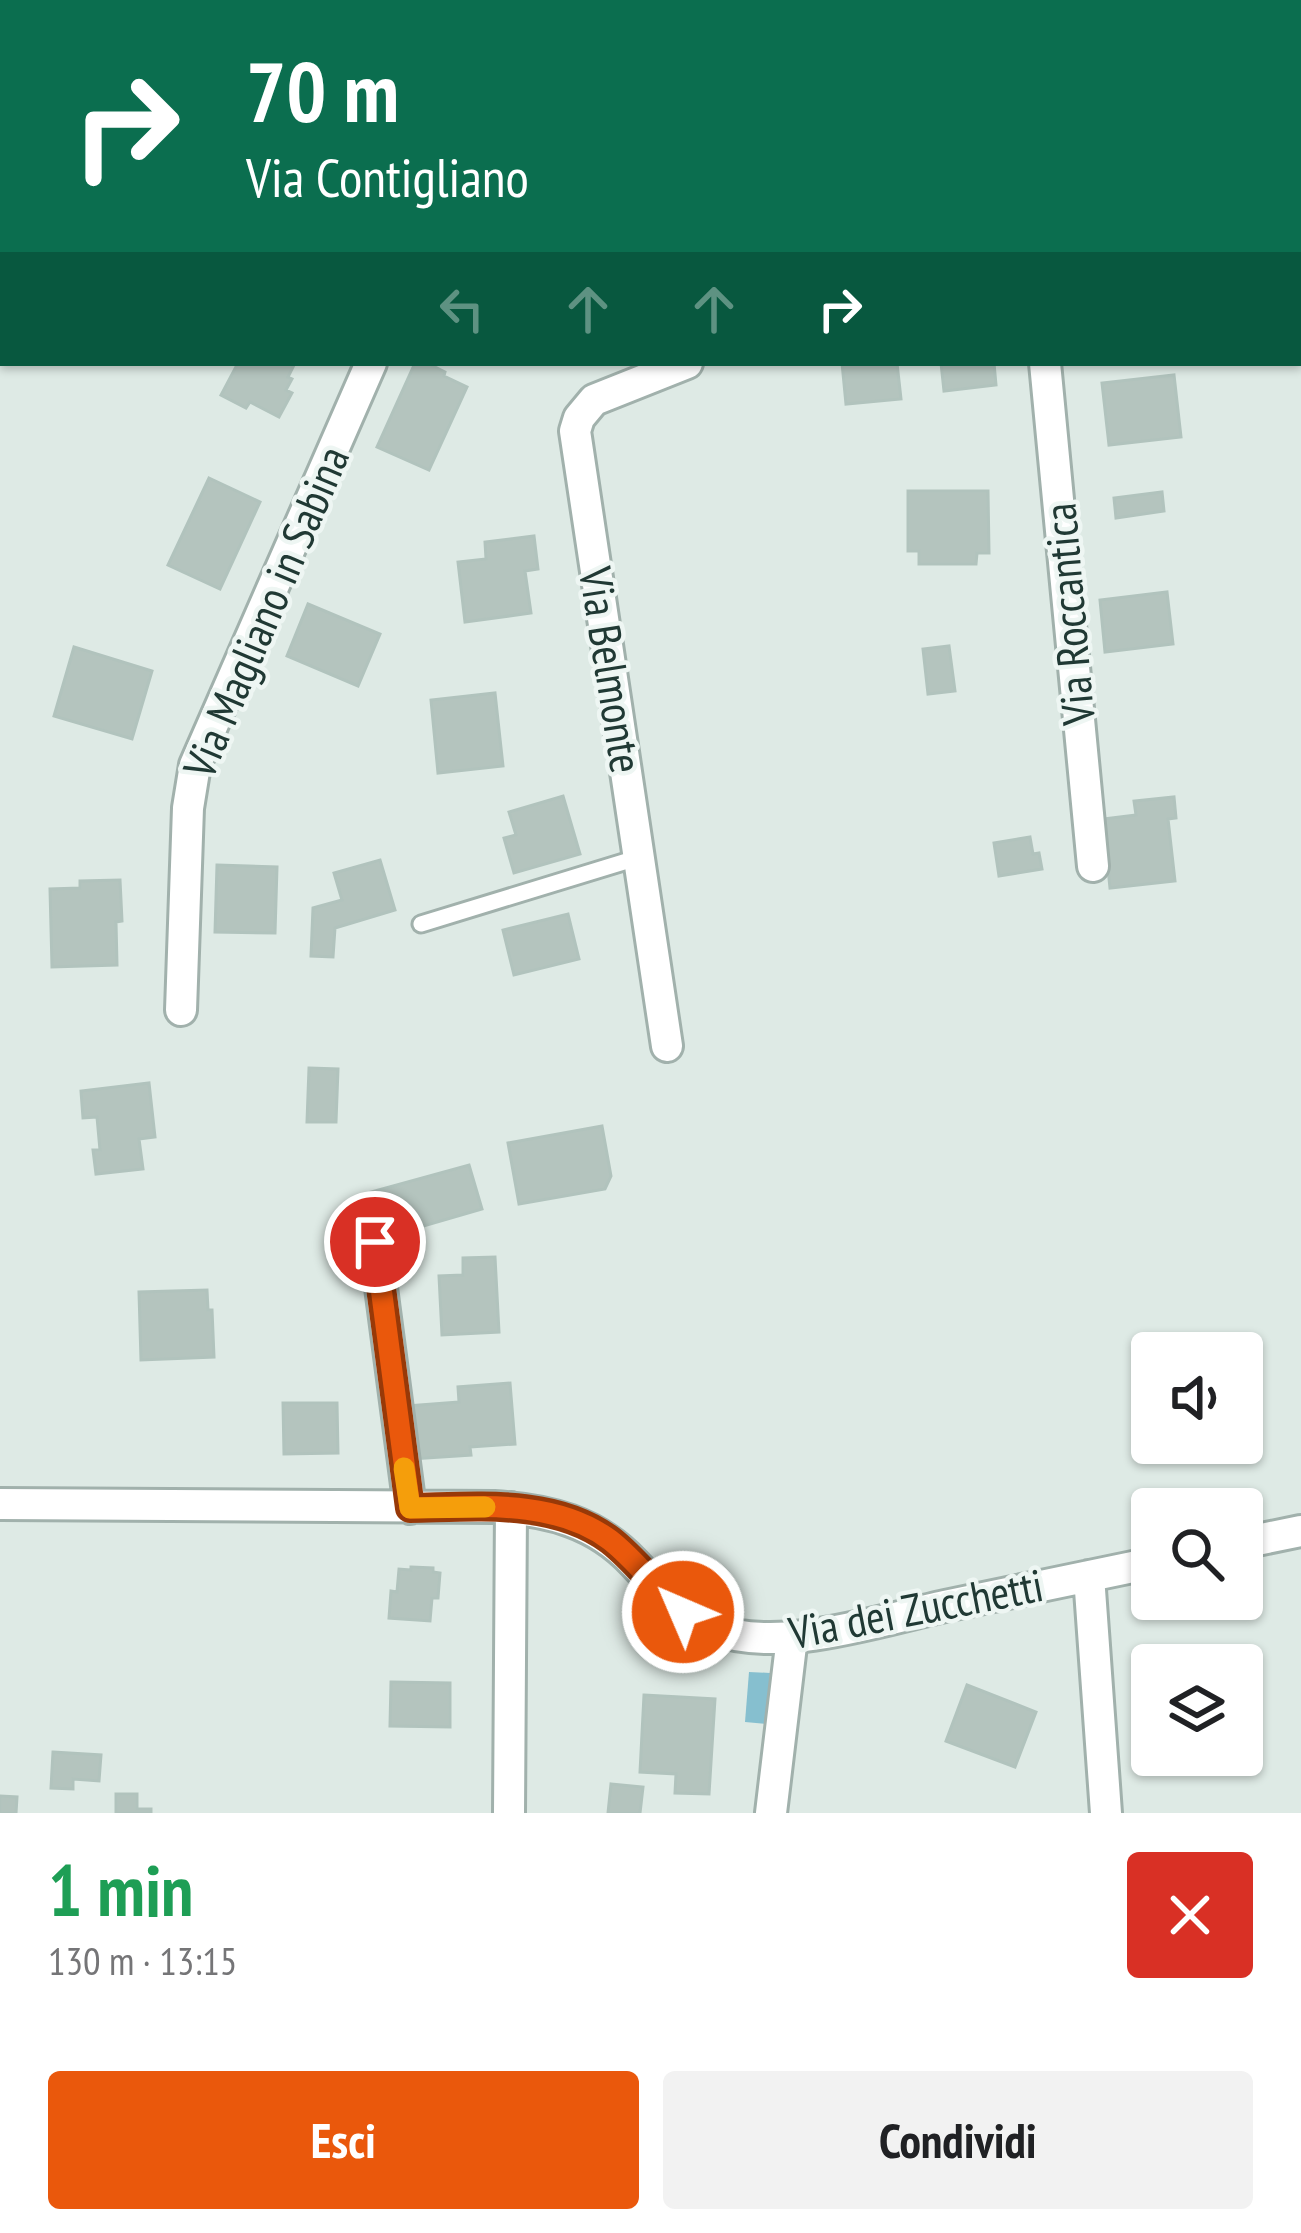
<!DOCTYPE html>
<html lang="it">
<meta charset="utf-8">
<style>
body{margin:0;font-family:"PT Sans Narrow",sans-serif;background:#f2f2f2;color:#202124;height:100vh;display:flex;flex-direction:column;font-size:45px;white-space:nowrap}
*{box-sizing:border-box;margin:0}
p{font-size:39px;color:#757577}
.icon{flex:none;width:66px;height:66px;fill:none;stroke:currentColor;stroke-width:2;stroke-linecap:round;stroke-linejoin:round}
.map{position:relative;height:1813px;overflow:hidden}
.panel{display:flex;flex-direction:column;background:#fff;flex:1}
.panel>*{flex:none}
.guide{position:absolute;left:0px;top:0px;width:1302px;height:366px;box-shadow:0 3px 9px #0004;background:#0b6e4f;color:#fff;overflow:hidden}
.controls{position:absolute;left:1131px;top:1332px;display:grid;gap:24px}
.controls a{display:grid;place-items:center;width:132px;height:132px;border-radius:12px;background:#fff;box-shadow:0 3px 9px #0004;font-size:60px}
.pin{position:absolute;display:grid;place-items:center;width:102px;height:102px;color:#fff;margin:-51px;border:6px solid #fff;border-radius:50%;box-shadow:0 3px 12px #0007}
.me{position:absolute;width:132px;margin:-66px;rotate:315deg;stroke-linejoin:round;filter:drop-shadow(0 0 9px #0008)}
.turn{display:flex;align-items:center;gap:42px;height:252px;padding:0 48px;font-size:54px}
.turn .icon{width:156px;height:156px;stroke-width:2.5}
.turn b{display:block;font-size:84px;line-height:102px}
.lanes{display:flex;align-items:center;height:114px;padding:0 48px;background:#0003;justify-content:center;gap:60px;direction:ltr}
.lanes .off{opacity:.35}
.round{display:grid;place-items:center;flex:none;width:126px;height:126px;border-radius:12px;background:#f2f2f2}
.headline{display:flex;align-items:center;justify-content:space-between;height:204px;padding:0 48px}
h1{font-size:72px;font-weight:600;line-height:90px;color:#1e9e55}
.button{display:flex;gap:24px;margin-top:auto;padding:24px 48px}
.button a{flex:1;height:138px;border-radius:12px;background:#ea580c;color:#fff;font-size:48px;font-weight:600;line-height:138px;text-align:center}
.button a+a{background:#f2f2f2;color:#202124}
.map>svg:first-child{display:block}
.water{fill:#86bfcf}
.building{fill:#b4c4be;stroke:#b1c3bd;stroke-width:3}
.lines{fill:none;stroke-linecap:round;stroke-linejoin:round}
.service-casing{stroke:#a1b1ac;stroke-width:21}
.minor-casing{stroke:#a1b1ac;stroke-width:36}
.secondary-casing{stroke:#9eb5ae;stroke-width:42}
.service{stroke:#fff;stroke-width:15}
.minor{stroke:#fff;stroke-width:30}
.secondary{stroke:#fff;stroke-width:36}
.route-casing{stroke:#983908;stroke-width:30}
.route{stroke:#ea580c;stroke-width:21}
.slow{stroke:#f59e0b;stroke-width:21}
.labels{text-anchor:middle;stroke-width:9;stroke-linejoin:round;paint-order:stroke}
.street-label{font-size:45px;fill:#203934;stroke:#eef6f3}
</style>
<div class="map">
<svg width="1301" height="1813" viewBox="0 0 1301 1813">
<rect width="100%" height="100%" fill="#deeae5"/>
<!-- water -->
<path class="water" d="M749,1672L770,1673L766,1724L745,1722Z"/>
<!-- building -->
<path class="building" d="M1238,0H1301V23L1299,3H1238Z
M3,208V298L0,299V209Z
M238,363H295L288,377L292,379L286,390L292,393L279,417L250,402L246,408L221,395Z
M415,363H427L445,372L444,376L467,387L429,470L377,447Z
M842,363H897L901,399L846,404Z
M941,363H994L996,385L944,391Z
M1174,375L1181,437L1109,445L1102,383Z
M209,478L260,502L220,589L168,565Z
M908,491H988L989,553H977L976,564H919V551H908Z
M1162,492L1164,511L1116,518L1114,498Z
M534,536L538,569L525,571L531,613L465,622L458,562L486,559L485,542Z
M1167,592L1173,644L1105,652L1100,600Z
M308,604L380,634L358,686L287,656Z
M949,646L955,691L928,694L923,649Z
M74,647L152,671L132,739L54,716Z
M495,693L503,766L438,773L431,700Z
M563,796L580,854L514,873L504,838L516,835L509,812Z
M1174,797L1176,818L1168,819L1175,881L1110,888L1103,819L1136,815L1134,801Z
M1030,837L1033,854L1039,853L1042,869L999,876L994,843Z
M380,860L395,910L335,928L333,957L311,956L313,908L342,900L334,873Z
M217,865L277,867L275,933L215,932Z
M120,880L122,921L116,922L117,965L52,967L50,889L80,888V881Z
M568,914L579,959L514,975L503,930Z
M309,1068L338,1069L336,1122H307Z
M149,1083L155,1137L139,1139L143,1169L96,1174L93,1150H100L97,1117L83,1118L81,1091Z
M602,1126L611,1176L605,1189L519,1204L508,1143Z
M469,1165L482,1209L410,1230L376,1211L371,1192Z
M495,1257L499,1332L442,1335L439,1276L463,1275V1258Z
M207,1290L208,1310H212L214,1357L141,1360L139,1292Z
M510,1383L515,1444L470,1447L471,1455L412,1459L408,1406L459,1402L458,1387Z
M283,1403H337L338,1453L284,1454Z
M411,1567L433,1568V1572L440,1573L438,1598H432L430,1621L389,1618L391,1591L397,1592L399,1569L411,1570Z
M391,1682L450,1683V1727L390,1726Z
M967,1685L1036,1712L1015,1767L946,1741Z
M644,1695L715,1699L709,1794L675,1793L676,1774L640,1772Z
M1152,1705V1755H1220V1761L1143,1768L1137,1706Z
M53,1752L101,1755L99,1781L73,1779V1789L51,1788Z
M611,1784L643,1787L640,1813H608Z
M116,1794H137V1809H151V1813H116Z
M0,1796L17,1797L16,1813H0Z"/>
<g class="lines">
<defs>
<path id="service" d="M421,924L640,857"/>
<path id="minor" d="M270,3L272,0
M624,3L627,0
M1045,363L1093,866
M181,1010L188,808L195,765L371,363
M667,1046L575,431L579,418L594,400L687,363
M375,1242L410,1508
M0,1504L494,1507C548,1510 596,1522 634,1563C658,1588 678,1614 711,1628C777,1655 877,1621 945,1606C1014,1592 1083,1577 1152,1563
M1242,1543L1301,1531
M1089,1576L1106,1813
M509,1813L511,1508
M771,1813L792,1637"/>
<path id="secondary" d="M1018,0L1025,3
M1299,97H1301"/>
</defs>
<!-- service casing -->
<use href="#service" class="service-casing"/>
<!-- minor casing -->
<use href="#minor" class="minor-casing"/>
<!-- secondary casing -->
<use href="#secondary" class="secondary-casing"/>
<!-- service -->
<use href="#service" class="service"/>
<!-- minor -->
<use href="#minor" class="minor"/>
<!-- secondary -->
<use href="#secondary" class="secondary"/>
</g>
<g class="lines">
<defs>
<path id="route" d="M375,1242L410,1508C475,1507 554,1498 610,1540C637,1561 657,1590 683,1612"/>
</defs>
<!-- route casing -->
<use href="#route" class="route-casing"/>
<!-- route -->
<use href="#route" class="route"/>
<!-- slow -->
<path class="slow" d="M404,1468L410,1508L485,1507"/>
</g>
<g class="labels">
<!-- street labels -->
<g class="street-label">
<text transform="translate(266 612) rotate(-67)" y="16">Via Magliano in Sabina</text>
<text transform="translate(1069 614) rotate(-95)" y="16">Via Roccantica</text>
<text transform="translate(611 670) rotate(81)" y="16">Via Belmonte</text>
<text transform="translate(916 1609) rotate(-11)" y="16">Via dei Zucchetti</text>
</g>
</g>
</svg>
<div class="controls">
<a><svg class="icon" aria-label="sound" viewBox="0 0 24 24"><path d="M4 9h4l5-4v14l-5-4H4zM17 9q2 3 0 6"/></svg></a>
<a><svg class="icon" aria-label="search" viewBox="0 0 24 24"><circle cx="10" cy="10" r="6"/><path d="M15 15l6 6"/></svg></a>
<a><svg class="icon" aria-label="layers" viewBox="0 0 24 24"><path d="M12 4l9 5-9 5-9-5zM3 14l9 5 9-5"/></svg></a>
</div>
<div class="pin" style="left:375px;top:1242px;background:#d93025"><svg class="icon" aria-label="arrive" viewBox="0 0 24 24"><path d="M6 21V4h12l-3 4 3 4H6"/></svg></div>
<svg class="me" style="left:683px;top:1612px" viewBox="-20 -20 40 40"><circle r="17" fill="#ea580c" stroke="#fff" stroke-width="3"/><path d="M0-11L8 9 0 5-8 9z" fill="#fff"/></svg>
<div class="guide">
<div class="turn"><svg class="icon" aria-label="right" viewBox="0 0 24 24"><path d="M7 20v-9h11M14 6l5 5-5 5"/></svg><div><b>70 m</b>Via Contigliano</div></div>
<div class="lanes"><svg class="icon off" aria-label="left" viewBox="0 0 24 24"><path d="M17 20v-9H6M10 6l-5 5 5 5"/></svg><svg class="icon off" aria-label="ahead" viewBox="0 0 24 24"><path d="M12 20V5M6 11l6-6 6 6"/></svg><svg class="icon off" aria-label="ahead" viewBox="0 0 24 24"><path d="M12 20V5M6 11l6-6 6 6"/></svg><svg class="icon" aria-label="right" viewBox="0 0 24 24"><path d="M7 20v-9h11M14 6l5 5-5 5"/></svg></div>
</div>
</div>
<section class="panel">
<div class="headline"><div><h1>1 min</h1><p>130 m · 13:15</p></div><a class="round" style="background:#d93025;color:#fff"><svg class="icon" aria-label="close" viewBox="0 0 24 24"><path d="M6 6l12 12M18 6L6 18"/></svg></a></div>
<div class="button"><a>Esci</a><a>Condividi</a></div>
</section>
